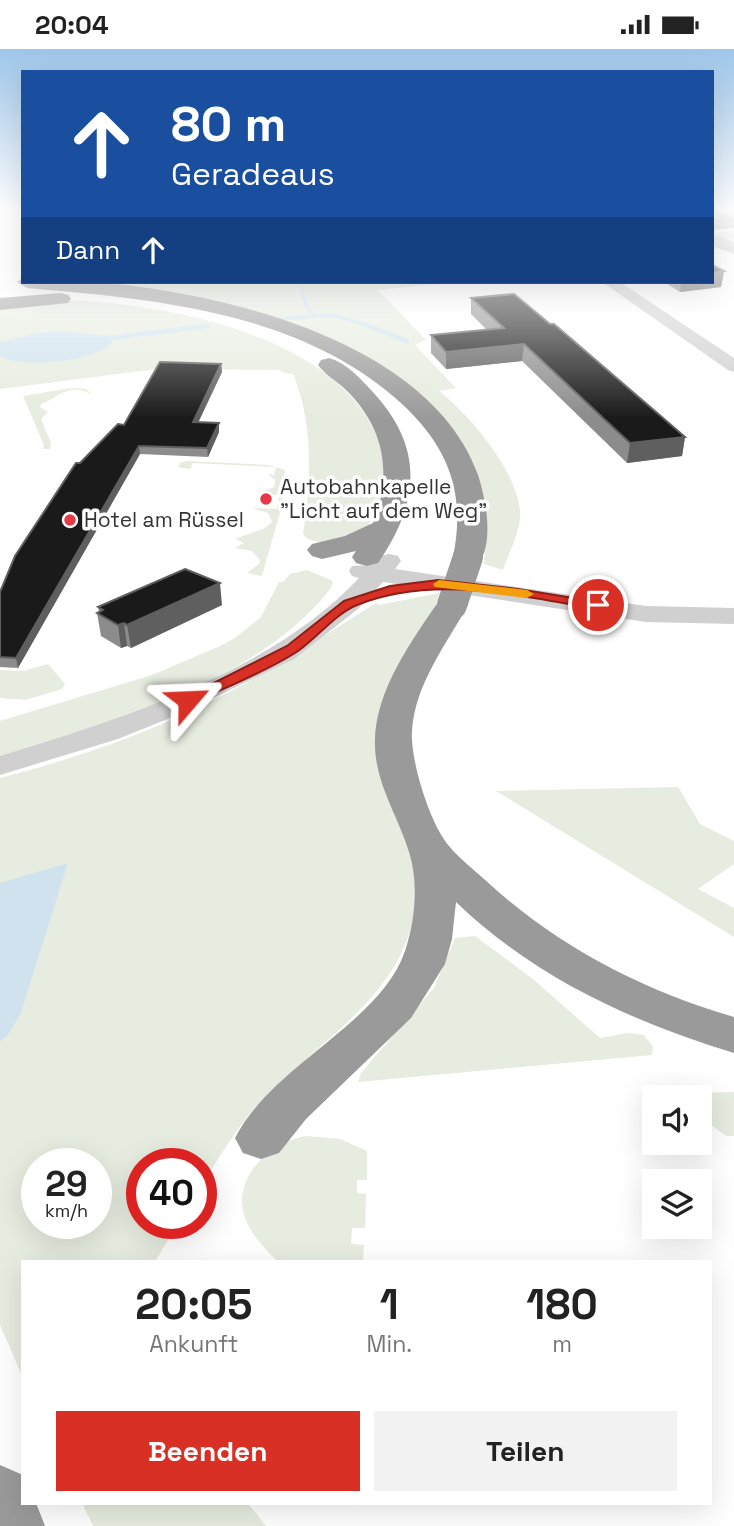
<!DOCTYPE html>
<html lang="de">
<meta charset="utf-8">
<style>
body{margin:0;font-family:"Space Grotesk",sans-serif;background:#f2f2f2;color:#222;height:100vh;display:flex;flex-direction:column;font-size:26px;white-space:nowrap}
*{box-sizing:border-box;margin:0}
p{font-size:23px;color:#767676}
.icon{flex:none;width:38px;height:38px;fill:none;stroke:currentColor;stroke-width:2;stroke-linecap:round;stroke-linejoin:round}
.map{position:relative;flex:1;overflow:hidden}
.drawer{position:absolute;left:21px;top:1211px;width:691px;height:245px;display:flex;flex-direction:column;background:#fff;border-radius:0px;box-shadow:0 7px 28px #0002}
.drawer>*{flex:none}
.hud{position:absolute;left:21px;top:21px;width:693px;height:214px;border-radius:0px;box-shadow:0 7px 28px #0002;background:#1a4fa0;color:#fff;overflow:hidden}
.buttons{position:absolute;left:642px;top:1036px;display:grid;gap:14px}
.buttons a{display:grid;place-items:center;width:70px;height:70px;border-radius:0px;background:#fff;box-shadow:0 7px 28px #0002;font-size:35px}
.speed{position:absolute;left:21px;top:1099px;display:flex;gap:14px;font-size:35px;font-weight:700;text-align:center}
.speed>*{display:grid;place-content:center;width:91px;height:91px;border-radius:50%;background:#fff;box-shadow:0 7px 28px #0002;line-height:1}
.speed small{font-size:18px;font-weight:400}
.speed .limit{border:10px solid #d22;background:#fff;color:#111}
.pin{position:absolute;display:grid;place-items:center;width:60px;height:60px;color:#fff;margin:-30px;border:4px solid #fff;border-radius:50%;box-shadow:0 2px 7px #0007}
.me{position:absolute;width:77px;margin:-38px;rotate:64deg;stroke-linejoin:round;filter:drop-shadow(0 0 5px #0008)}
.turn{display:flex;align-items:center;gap:24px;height:147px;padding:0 35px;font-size:32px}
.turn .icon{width:91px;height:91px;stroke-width:2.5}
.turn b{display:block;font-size:49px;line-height:60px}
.then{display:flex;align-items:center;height:66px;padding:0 35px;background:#0003;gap:14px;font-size:26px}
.eta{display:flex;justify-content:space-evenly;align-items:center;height:119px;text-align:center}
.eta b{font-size:42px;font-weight:600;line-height:49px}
.primary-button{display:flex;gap:14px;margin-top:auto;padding:14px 35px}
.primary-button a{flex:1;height:80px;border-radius:0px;background:#d93025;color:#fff;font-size:28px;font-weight:600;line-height:80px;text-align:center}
.primary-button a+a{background:#f2f2f2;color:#222}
.status{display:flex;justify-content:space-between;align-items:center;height:49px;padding:0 35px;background:#fff;direction:ltr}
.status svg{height:19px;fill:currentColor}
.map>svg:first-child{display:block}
.green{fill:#e6ecdf;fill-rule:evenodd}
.water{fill:#cfe2ee}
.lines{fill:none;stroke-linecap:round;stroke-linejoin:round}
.stream-far1{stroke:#cfe2ee;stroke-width:3.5}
.stream{stroke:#cfe2ee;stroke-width:4.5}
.minor{fill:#d0d0d0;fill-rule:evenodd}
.major{fill:#ababab;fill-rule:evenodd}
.highway{fill:#9a9a9a;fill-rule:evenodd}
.highway-bridge{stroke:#9a9a9a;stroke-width:30}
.wall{fill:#8c8c8c}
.shaded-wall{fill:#5f5f5f}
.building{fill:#1a1a1a;stroke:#5f5f5f;stroke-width:2}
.route{fill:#d93025;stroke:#8d1f18;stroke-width:2}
.slow{fill:#f59e0b}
.poi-dot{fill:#e63946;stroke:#fff;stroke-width:2.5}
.labels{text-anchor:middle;stroke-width:7;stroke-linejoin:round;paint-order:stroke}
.far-poi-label{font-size:21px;fill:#333;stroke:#fff;text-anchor:start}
</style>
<div class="status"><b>20:04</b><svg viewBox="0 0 49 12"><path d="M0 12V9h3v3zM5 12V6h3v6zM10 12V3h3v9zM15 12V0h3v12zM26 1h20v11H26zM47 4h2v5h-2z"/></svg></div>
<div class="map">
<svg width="734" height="1477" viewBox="0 0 734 1477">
<rect width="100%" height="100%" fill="#fff"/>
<!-- green -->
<path class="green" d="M82,233H457L378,241L426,291L415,296L456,339L439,342C470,366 523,428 520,470C518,487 508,506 503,521L484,515C486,478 487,441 469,407C402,285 209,241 82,233Z
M66,251C161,254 326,284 373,379C386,405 387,434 376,461C372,468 369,479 362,483C348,491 313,500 303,485C311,431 314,376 293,325L284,324L279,321L157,320L0,340V257Z
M71,339L86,340L92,345C66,334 62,347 41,355L40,358L48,363L41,370L51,394L50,400H43L44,396L23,347Z
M186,412L269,416L285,421L281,460L262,527L247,524L259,515L260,511L252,502L235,499L244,494L235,490L265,479L272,473L268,464L252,459L277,460L279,446L258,445L274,438L275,431L268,425L274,426L276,418L193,414L190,420L178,418L180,414Z
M307,521L333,532L331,539C258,633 110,674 0,708V672L152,626L218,598L235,589L261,568L279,533H283L290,525Z
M440,544L379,718C386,754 411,786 415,823C426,932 331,981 266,1047C240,1073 221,1105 201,1137V1115H142V1174H178L155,1213H23V1329L0,1276V729C71,711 140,687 206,655C265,626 320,589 376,554L379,556ZM37,1115H96V1174H37Z
M48,615L65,635L62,640L25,651L0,649V621L23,622Z
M678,738L700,775L734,792V815L698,840L734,859V888L496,742Z
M475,887L534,931L600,989L628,984L644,986L653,998L652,1006L358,1033L361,1024L434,939L455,889Z
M734,1043V1087H726L700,1068V1048H681L685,1044Z
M306,1087L340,1090L367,1102V1131H357V1144L366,1145L365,1179H352L351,1195L364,1196L363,1213H278C265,1200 252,1187 245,1169C231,1130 269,1093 306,1087Z
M82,1454H248L266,1477H93Z"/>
<!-- water -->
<path class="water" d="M61,282L108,287L113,292C99,313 20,320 0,307V293L37,284Z
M68,814L20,966L7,987L0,992V834Z"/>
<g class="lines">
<!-- stream-far1 -->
<path class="stream-far1" d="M301,239L308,260L315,267
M282,270L332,266L370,277"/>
<!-- stream -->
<path class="stream" d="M364,275L407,292
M103,290L207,277"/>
<!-- minor -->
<path class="minor" d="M734,182V190L712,192V184Z
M602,233H620L734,309V323L728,321Z
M389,505L398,507L401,512L395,520L646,557L734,559V575L646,573L383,533L358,560L294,610L180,665L118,690L0,726V707C121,670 271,623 359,529L352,527L349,522L352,517L372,516L380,507Z"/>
<!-- major -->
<path class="major" d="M712,185L734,193V205L712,197Z"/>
<!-- highway -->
<path class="highway" d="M23,228V233C46,233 69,231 92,233C218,242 430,291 478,426C486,451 494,492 479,514L468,517L457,514L453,508C466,444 449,399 402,355C302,263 156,250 27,239L17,233Z
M61,244L68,246L71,250L68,254L0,261V249Z
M329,309C345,313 360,329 371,341C425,398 420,453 378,514L367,517L356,514L352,508L356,502L322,510L312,507L307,501L312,495L345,487L373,474C393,425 384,378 346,341C337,332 325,326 318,316L321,311Z
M452,547L463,549L468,556C446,596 415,635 412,682C410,711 430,775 449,797C459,809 472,819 484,830C555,896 641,941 734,968V1004C630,972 535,929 456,853L452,890L445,915L411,969L306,1070L279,1104L261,1110L243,1104L235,1089C272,1016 381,974 405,902C415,872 419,834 409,803C398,767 376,736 375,697C373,644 412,591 441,549Z
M0,1416L23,1426V1454H36L45,1477H0Z"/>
<!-- highway-bridge -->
<path class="highway-bridge" d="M452,556L468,508"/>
</g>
<!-- wall -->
<path class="wall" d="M724,222L721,238L680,243L664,233H712Z
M471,249L550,275L685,388L682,407L627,414L522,312L446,320L431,304V286L487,281L471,265Z
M221,315L222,323L198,374H219V383L208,408L140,405L18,619L0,618V543L80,414Z
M222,556L131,599L127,597L121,599L101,587L97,564L99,563L98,558Z"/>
<!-- shaded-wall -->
<path class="shaded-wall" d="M734,172V179L712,181L713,174Z
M724,222L721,238L680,243L681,233H712V224Z
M642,233H662L642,235Z
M524,295L522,312L446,320V303Z
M221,315L222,323L194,382L193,373Z
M219,374V383L208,408L207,399Z
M685,388L682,407L627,414L630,394Z
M139,397L140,405L18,619L16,609Z
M220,534L222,556L131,599L127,576Z
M124,574L127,597L121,599L118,576Z"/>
<!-- building -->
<path class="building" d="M712,162H734V172L712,175Z
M712,216L724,222L712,224Z
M514,245L550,275H554L685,388L630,394L524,295L446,303L431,286L504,279L471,249Z
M160,313L221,315L193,373L219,374L207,399L139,397L16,609L0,608V543L15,507L76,414H80L118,375L124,376Z
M185,520L220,534L127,576L124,574L118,576L97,564L103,561L98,558Z"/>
<!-- sky -->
<linearGradient id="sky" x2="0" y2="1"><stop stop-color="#9ec6ea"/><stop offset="0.44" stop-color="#fff"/><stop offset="1" stop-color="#fff" stop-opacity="0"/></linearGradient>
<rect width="734" height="369" fill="url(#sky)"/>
<!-- route -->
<path class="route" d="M438,531L518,540L598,553L605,556L598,560C519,547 434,525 357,556C335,565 317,589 298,602C268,622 226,638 193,654H182L180,651L287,597L344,552L390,537Z"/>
<!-- slow -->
<path class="slow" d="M439,531L527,541L534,545L527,549L435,538L433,535Z"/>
<!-- markers -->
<g class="poi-dot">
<circle cx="266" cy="450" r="7"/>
<circle cx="70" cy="471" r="7"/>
</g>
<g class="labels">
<!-- far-poi labels -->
<g class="far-poi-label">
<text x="280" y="445">Autobahnkapelle<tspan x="280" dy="24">"Licht auf dem Weg"</tspan></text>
<text x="84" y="478">Hotel am Rüssel</text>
</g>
</g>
</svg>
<div class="buttons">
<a><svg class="icon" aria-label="sound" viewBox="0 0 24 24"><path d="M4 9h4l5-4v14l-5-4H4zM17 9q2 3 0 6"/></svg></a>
<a><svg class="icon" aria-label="layers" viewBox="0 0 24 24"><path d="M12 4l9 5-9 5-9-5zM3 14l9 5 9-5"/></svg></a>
</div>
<div class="speed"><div>29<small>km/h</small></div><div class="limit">40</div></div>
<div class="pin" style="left:598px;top:556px;background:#d93025"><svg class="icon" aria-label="arrive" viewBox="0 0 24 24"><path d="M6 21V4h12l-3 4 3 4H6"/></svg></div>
<svg class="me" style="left:188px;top:651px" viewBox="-20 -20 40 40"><path d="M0-17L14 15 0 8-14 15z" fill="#d93025" stroke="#fff" stroke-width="4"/></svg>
<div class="hud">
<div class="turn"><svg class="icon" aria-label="ahead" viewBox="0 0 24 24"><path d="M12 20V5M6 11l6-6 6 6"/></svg><div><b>80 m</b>Geradeaus</div></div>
<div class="then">Dann<svg class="icon" aria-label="ahead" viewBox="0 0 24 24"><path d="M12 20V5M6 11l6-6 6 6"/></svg></div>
</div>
<section class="drawer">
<div class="eta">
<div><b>20:05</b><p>Ankunft</p></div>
<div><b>1</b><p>Min.</p></div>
<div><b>180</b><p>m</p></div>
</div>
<div class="primary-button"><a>Beenden</a><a>Teilen</a></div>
</section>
</div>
